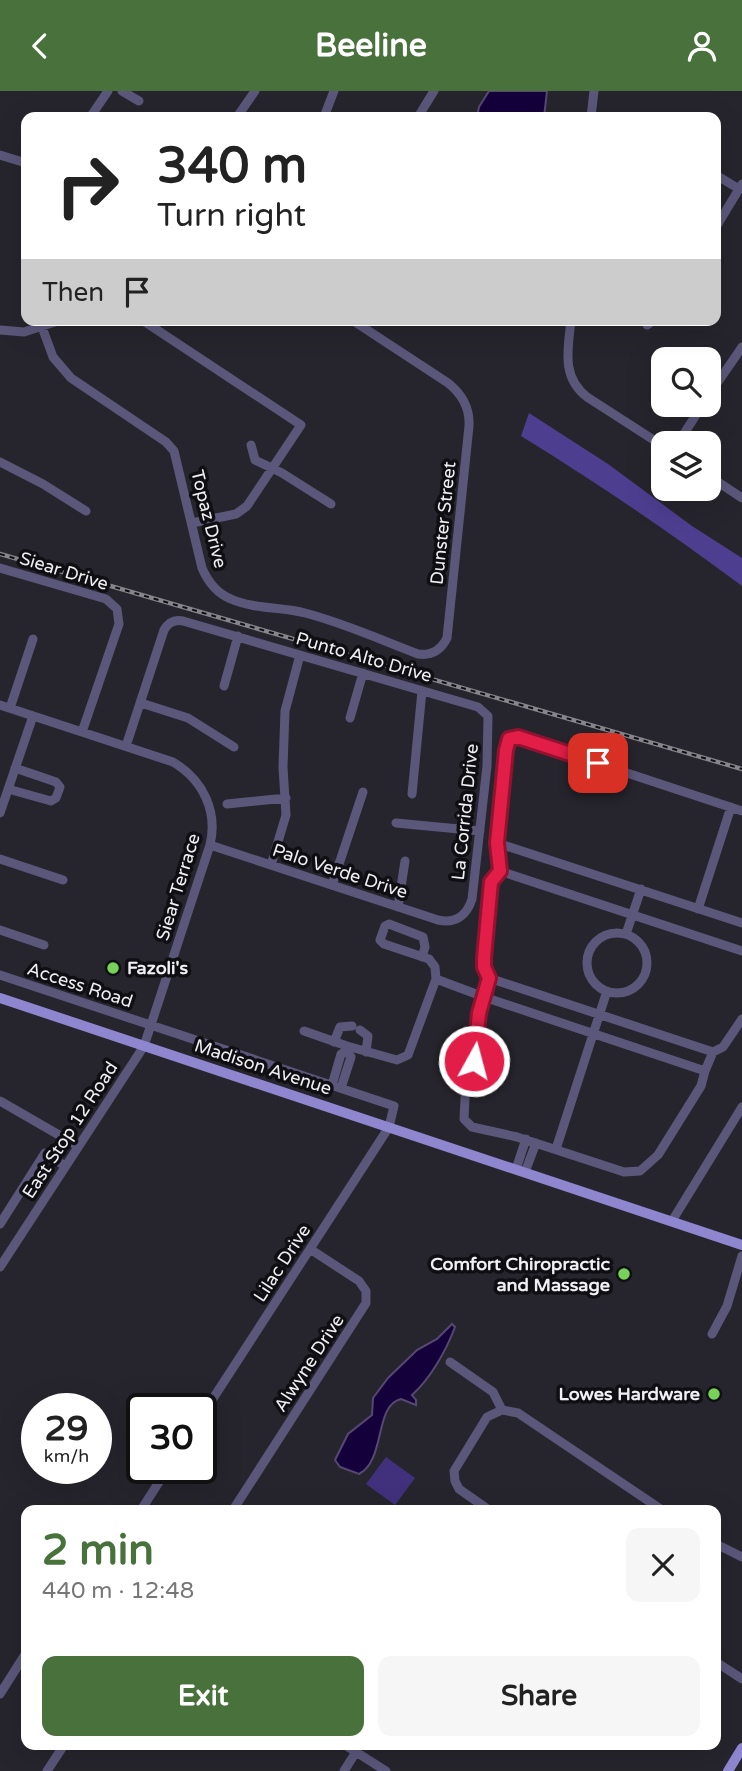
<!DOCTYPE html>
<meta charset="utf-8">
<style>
body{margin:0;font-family:"Varela Round",sans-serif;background:#f6f6f6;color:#222;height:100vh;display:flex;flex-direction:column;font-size:26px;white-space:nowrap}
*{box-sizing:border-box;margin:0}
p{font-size:23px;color:#767676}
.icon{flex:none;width:38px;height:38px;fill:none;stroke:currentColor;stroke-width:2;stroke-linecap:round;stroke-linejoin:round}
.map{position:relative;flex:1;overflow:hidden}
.drawer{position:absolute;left:21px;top:1414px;width:700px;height:245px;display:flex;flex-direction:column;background:#fff;border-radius:14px;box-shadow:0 7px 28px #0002}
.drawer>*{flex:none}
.hud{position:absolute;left:21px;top:21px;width:700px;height:214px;border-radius:14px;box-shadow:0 7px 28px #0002;background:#fff;color:#222;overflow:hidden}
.fabs{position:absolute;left:651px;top:256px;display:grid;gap:14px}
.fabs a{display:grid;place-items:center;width:70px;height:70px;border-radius:14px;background:#fff;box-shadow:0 7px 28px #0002;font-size:35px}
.speed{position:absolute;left:21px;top:1302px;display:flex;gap:14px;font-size:35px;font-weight:700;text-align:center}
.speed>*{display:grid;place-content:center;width:91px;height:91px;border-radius:50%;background:#fff;box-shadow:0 7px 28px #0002;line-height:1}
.speed small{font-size:18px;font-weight:400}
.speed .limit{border:4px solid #111;border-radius:10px;background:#fff;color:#111}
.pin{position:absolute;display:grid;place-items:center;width:60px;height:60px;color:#fff;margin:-30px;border-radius:14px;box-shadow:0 4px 10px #0006}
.me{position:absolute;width:77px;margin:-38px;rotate:7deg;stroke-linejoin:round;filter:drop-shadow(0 0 5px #0008)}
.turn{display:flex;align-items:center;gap:24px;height:147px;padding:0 21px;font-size:32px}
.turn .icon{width:91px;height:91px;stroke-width:2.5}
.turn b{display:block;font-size:49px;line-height:60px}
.then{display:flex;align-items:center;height:66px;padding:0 21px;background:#0003;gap:14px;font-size:26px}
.round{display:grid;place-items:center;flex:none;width:74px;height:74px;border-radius:14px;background:#f6f6f6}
.headline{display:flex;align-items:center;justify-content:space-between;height:119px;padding:0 21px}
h1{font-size:42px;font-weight:700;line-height:52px;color:#48713b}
.action{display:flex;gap:14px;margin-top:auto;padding:14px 21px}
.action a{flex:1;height:80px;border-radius:14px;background:#48713b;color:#fff;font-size:28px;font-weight:700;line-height:80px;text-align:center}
.action a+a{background:#f6f6f6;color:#222}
header{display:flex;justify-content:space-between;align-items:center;height:91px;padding:0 21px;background:#48713b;color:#fff;font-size:32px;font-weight:700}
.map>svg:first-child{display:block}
.green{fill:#41317d}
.forest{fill:#4e3e90}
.water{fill:#14003b;stroke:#564872;stroke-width:2}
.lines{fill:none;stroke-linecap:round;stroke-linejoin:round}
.minor{stroke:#5b577b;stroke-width:9}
.major{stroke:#8f86d0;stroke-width:10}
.rail-casing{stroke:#86858c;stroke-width:4.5}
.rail{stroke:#0f0f13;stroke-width:2;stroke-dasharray:5;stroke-linecap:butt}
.route-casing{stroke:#92132f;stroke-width:18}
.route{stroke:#e11d48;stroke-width:12}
.poi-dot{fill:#77d259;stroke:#0f0f13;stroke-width:2.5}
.labels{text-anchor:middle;stroke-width:7;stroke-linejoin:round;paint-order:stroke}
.street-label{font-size:18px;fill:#efeff4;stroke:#0f0f13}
.poi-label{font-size:18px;font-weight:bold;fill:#efeff4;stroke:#0f0f13;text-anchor:end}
</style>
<header><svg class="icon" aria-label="back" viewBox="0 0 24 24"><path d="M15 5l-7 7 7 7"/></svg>Beeline<svg class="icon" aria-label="person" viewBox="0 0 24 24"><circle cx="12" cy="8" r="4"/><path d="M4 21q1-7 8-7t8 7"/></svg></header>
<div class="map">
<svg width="742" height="1680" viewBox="0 0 742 1680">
<rect width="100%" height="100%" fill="#26252d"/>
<!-- green -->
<path class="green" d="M386,1366L415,1387L395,1414L366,1393Z"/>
<!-- forest -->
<path class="forest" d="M529,322L608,373L692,435L742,467V495C670,441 597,392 521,345Z"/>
<!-- water -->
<path class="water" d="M489,0H547L544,26H477L479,16Z
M452,1233L455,1236C446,1260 430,1288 412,1304L416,1309V1314L401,1308C374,1314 386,1369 359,1383L340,1376L335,1369L348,1343L372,1324L373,1307L388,1287L417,1259L437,1248Z"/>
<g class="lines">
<!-- minor -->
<path class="minor" d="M122,0L139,10
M91,25L108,0
M237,26L255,0
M324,26L334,0
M418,26L434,0
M591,26L594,0
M0,64L26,72
M716,84L739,98
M716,136L742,93
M142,229L301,334L247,415L236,423L192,432
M571,229C568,258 561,286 587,306L663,355
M647,234L654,229
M42,236L53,266L71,287L166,351L174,360L202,477C208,491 216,502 231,508C253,518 282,516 305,522C344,532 381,549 418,563C432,565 441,559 447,547L469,335C470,316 462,303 448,292L352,229
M0,239L24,241L61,229
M709,304L742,256
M678,352L703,313
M251,354L255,369L282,382L331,413
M0,371L43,393L86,420
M709,385L742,407
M0,477L106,508L117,518L119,533L82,641
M224,595L238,545
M141,612L188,627L234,656
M0,614L173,671C203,689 218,720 210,754L144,955L0,1176
M10,617L33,548
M350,627L363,582
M126,655L164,539C168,532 174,528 183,530L478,616L488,625L487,675L472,808C467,824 456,833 438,829L210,754
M8,698L51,710L56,707L60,696L56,691L15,677
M412,703L422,600
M227,713L286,707
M742,720L518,646L509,648L506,659L497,752L500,780L491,791L484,867V876L489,887L479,922L473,975L466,988L464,1028L472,1036L517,1046L624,1081L640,1080L658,1064L701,995L705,980L713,961L723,956L742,928
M0,722L33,625
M396,732L480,740
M497,752L742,832
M0,768L63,789
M271,774L286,724L283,676L285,620L300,564
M500,780L742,860
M332,794L363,701
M398,816L405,770
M698,818L731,716
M0,839L44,854
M587 872a30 30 0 1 1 60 0a30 30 0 1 1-60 0Z
M626,843L641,798
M422,866L425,856L423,846L389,833L385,835L380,849L384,853L429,868L435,876L436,888
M0,884L394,1015L389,1036L201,1326
M489,887L713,961
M360,939L368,945L366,961
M304,940L347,955L346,960L351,966L341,997
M334,951L340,936L352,935
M347,955L397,969L408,964L436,888L484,906L705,980
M332,994L341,963L346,960
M0,1010L78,1055
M556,1058L607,900
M516,1078L526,1048
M525,1081L536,1052
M672,1130L742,1016
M0,1133L45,1062L65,1075
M712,1243L727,1215L742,1165
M450,1271L493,1301L502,1319
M141,1419L168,1377
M233,1419L366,1212V1200L359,1190L310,1158
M489,1419L459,1398L455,1390L454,1380L487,1326L502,1319L518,1322L662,1419
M716,1453L742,1466
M716,1571L742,1588
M0,1603L26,1562
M345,1654L386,1680
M47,1680L64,1654
M344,1680L356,1661"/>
<!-- major -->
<path class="major" d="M0,907L742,1154
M728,1680L742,1657"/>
<defs>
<path id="rail" d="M0,463L742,678"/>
</defs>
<!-- rail casing -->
<use href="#rail" class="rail-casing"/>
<!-- rail -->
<use href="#rail" class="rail"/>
</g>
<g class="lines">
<defs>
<path id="route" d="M474,970L479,922L489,887L484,876V867L491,791L500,780L497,752L506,659L509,648L518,646L598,672"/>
</defs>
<!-- route casing -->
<use href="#route" class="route-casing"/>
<!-- route -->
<use href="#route" class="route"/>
</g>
<!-- markers -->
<g class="poi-dot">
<circle cx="113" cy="877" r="7"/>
<circle cx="624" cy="1183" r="7"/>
<circle cx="714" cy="1303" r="7"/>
</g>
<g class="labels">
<!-- street labels -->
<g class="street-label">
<text transform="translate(209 428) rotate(76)" y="6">Topaz Drive</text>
<text transform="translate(443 432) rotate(-84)" y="6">Dunster Street</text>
<text transform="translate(64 480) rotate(17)" y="6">Siear Drive</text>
<text transform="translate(364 566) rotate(16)" y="6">Punto Alto Drive</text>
<text transform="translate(465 721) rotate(-84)" y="6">La Corrida Drive</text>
<text transform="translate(340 780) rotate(18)" y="6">Palo Verde Drive</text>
<text transform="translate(178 796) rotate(-73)" y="6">Siear Terrace</text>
<text transform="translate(80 894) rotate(18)" y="6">Access Road</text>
<text transform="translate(263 976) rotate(18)" y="6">Madison Avenue</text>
<text transform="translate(70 1039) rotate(-57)" y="6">East Stop 12 Road</text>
<text transform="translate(282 1172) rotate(-57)" y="6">Lilac Drive</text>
<text transform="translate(309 1272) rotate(-57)" y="6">Alwyne Drive</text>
</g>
<!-- poi labels -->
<g class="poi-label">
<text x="127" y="883" text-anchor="start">Fazoli's</text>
<text x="610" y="1179">Comfort Chiropractic<tspan x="610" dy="21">and Massage</tspan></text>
<text x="700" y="1309">Lowes Hardware</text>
</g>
</g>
</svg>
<div class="fabs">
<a><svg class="icon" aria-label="search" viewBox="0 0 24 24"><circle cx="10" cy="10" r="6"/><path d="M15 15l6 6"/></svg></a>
<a><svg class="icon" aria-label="layers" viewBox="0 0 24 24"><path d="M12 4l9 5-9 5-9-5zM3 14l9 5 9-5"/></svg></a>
</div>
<div class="speed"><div>29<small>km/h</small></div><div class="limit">30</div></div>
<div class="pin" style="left:598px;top:672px;background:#d93025"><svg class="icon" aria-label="arrive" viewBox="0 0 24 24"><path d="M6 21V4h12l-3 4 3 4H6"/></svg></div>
<svg class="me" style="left:474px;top:970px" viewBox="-20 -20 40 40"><circle r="17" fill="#e11d48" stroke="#fff" stroke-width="3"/><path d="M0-11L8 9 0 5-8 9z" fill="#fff"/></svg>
<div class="hud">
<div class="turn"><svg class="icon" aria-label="right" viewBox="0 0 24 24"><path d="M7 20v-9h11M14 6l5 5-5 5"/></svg><div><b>340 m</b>Turn right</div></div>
<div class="then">Then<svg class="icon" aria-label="arrive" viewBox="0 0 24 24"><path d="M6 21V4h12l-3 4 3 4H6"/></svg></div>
</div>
<section class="drawer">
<div class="headline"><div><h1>2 min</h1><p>440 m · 12:48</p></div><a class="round"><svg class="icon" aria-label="close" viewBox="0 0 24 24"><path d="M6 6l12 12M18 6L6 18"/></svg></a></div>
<div class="action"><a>Exit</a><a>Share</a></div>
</section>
</div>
